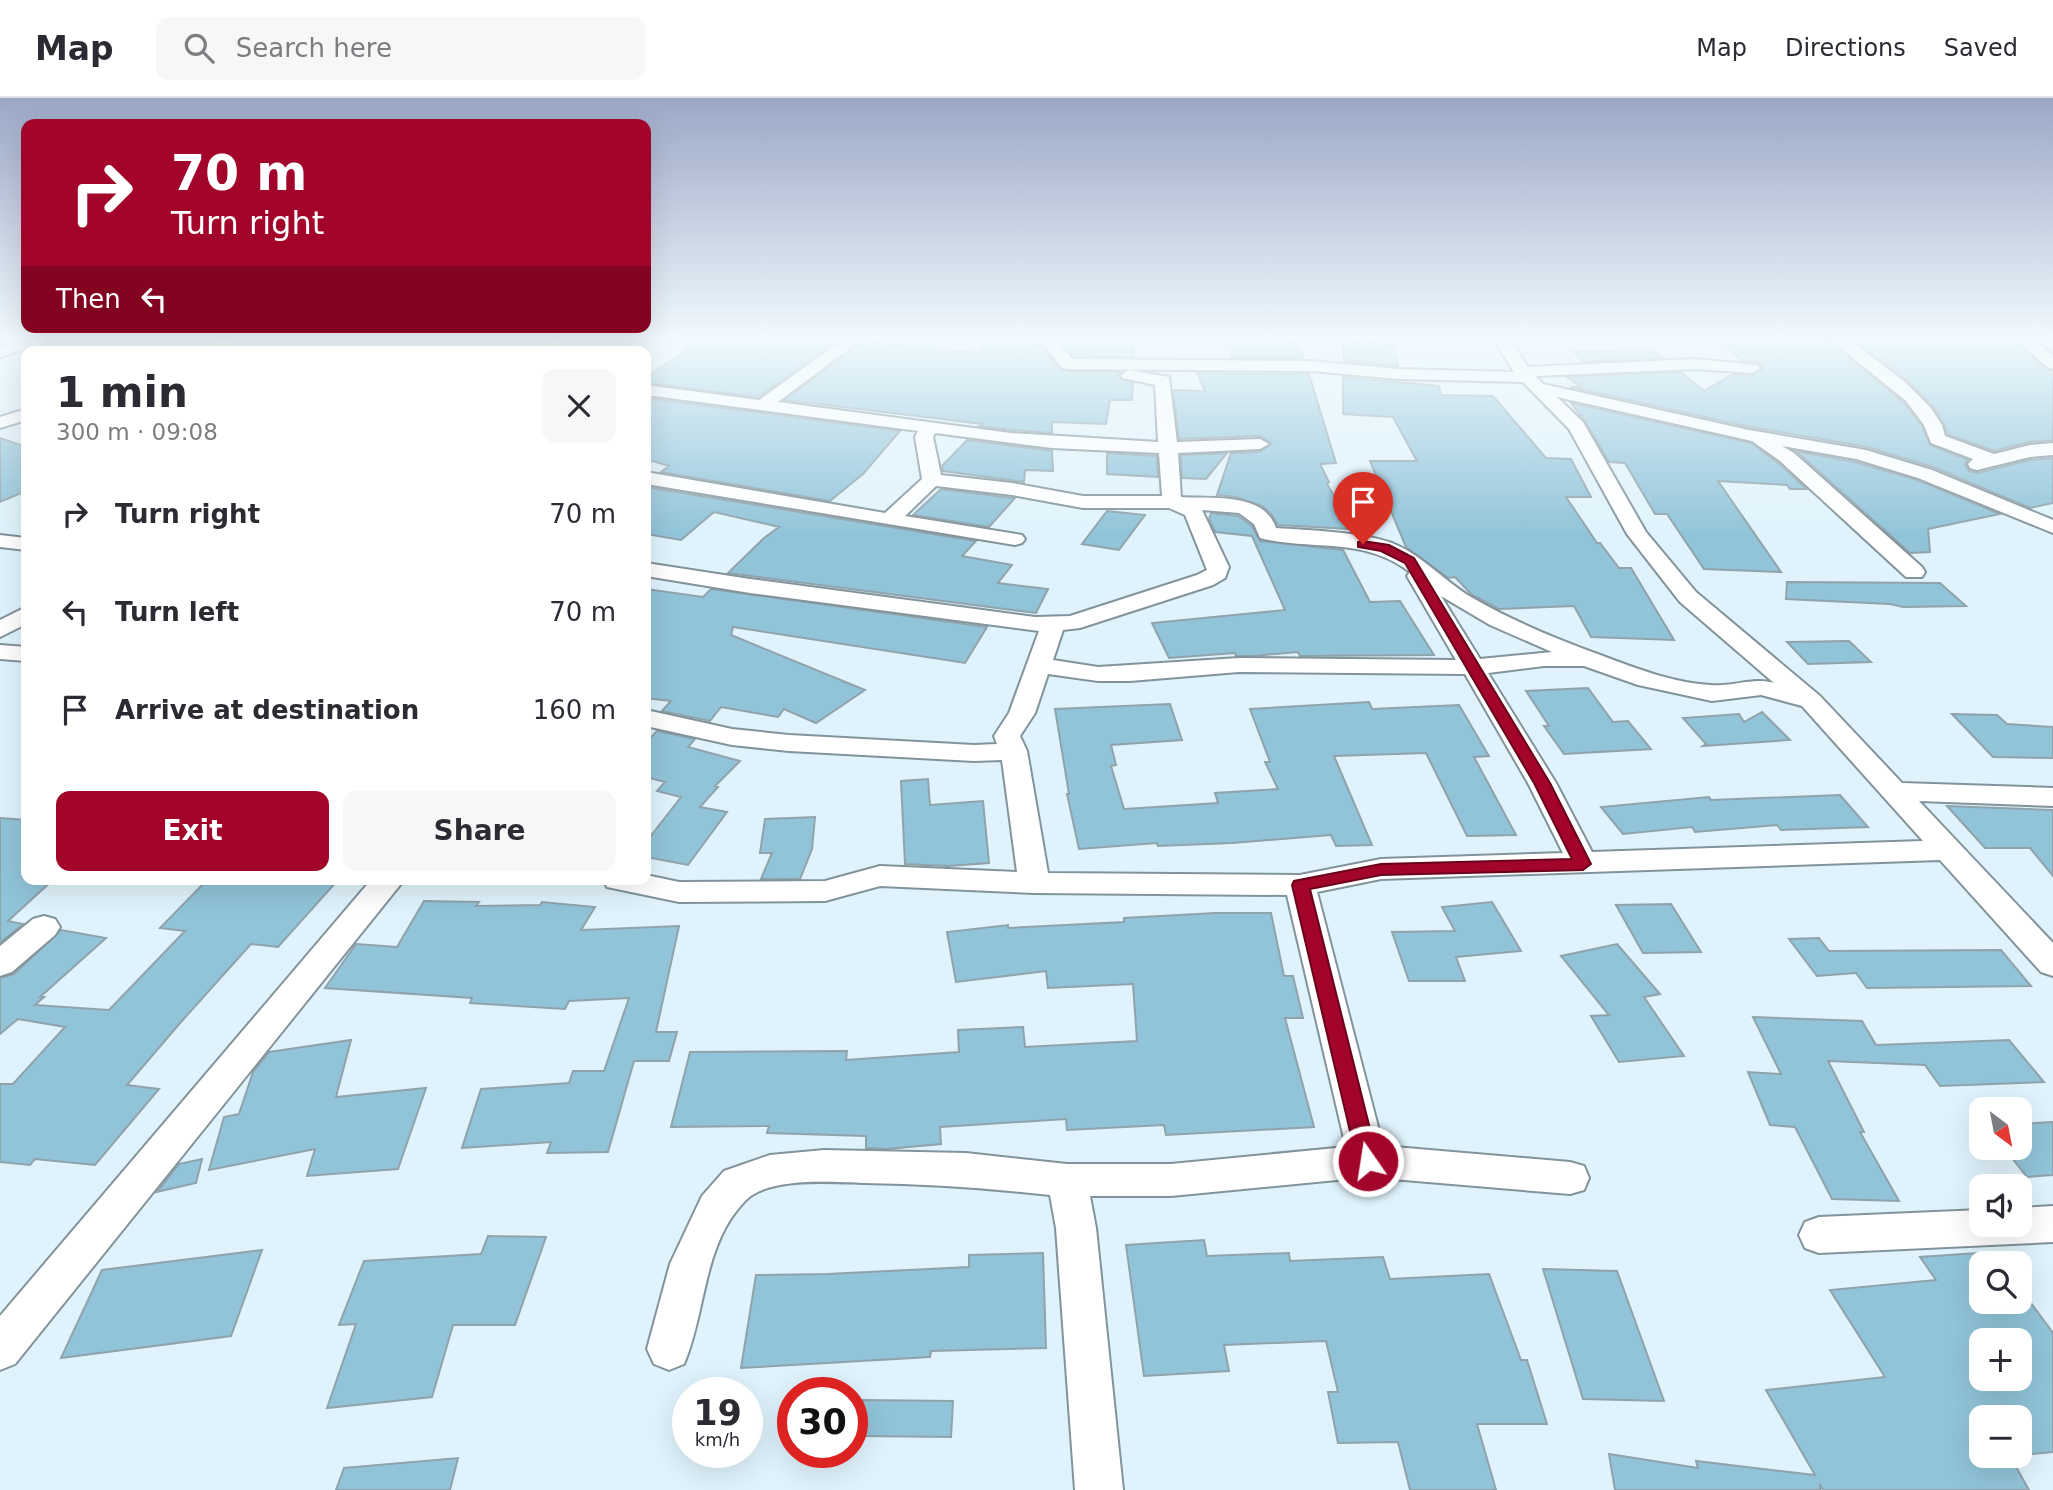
<!DOCTYPE html>
<meta charset="utf-8">
<style>
body{margin:0;font-family:"DejaVu Sans",sans-serif;background:#f7f7f7;color:#2b2b33;height:100vh;display:flex;flex-direction:column;font-size:26px;white-space:nowrap}
*{box-sizing:border-box;margin:0}
p{font-size:23px;color:#7c7c81}
.icon{flex:none;width:38px;height:38px;fill:none;stroke:currentColor;stroke-width:2;stroke-linecap:round;stroke-linejoin:round}
.map{position:relative;flex:1;overflow:hidden}
.drawer{position:absolute;left:21px;top:248px;width:630px;height:539px;display:flex;flex-direction:column;background:#fff;border-radius:14px;box-shadow:0 7px 28px #0002}
.drawer>*{flex:none}
.guide{position:absolute;left:21px;top:21px;width:630px;height:214px;border-radius:14px;box-shadow:0 7px 28px #0002;background:#a3052a;color:#fff;overflow:hidden}
.needle{width:46px;rotate:148deg}
.fabs{position:absolute;left:1969px;top:999px;display:grid;gap:14px}
.fabs a{display:grid;place-items:center;width:63px;height:63px;border-radius:14px;background:#fff;box-shadow:0 7px 28px #0002;font-size:35px}
.speed{position:absolute;left:672px;top:1279px;display:flex;gap:14px;font-size:35px;font-weight:700;text-align:center}
.speed>*{display:grid;place-content:center;width:91px;height:91px;border-radius:50%;background:#fff;box-shadow:0 7px 28px #0002;line-height:1}
.speed small{font-size:18px;font-weight:400}
.speed .limit{border:10px solid #d22;background:#fff;color:#111}
.pin{position:absolute;display:grid;place-items:center;width:60px;height:60px;color:#fff;margin:-72px -30px;border-radius:50% 50% 50% 0;rotate:-45deg;box-shadow:0 0 7px #0007}
.pin .icon{rotate:45deg}
.me{position:absolute;width:77px;margin:-38px;rotate:347deg;stroke-linejoin:round;filter:drop-shadow(0 0 5px #0008)}
.turn{display:flex;align-items:center;gap:24px;height:147px;padding:0 35px;font-size:32px}
.turn .icon{width:91px;height:91px;stroke-width:2.5}
.turn b{display:block;font-size:49px;line-height:60px}
.then{display:flex;align-items:center;height:66px;padding:0 35px;background:#0003;gap:14px;font-size:26px}
.round{display:grid;place-items:center;flex:none;width:74px;height:74px;border-radius:14px;background:#f7f7f7}
.headline{display:flex;align-items:center;justify-content:space-between;height:119px;padding:0 35px}
h1{font-size:42px;font-weight:600;line-height:52px}
.action{display:flex;gap:14px;margin-top:auto;padding:14px 35px}
.action a{flex:1;height:80px;border-radius:14px;background:#a3052a;color:#fff;font-size:28px;font-weight:600;line-height:80px;text-align:center}
.action a+a{background:#f7f7f7;color:#2b2b33}
ul{padding:0;list-style:none}
li{display:flex;align-items:center;gap:21px;height:98px;padding:0 35px}
li div{flex:1}
li b{display:block;font-size:26px}
li em{font-style:normal}
header{display:flex;align-items:center;gap:42px;box-sizing:border-box;height:98px;padding:0 35px;background:#fff;border-bottom:2px solid #e1e1e2}
header strong{font-size:33px}
nav{display:flex;gap:38px;margin-inline-start:auto;font-size:24px}
.search{width:490px;height:63px;background:#f7f7f7;display:flex;align-items:center;gap:18px;box-sizing:border-box;padding:0 24px;border-radius:14px;color:#7c7c81;font-size:26px}
.map>svg:first-child{display:block}
.building{fill:#91c4d9;stroke:#90a2aa;stroke-width:2;fill-rule:evenodd}
.lines{fill:none;stroke-linecap:round;stroke-linejoin:round}
.minor-casing{stroke:#82939b;stroke-width:4}
.minor{fill:#fff;fill-rule:evenodd}
.route{fill:#a3052a;stroke:#6a031b;stroke-width:2}
</style>
<header>
<strong>Map</strong>
<div class="search"><svg class="icon" aria-label="search" viewBox="0 0 24 24"><circle cx="10" cy="10" r="6"/><path d="M15 15l6 6"/></svg>Search here</div>
<nav><a>Map</a><a>Directions</a><a>Saved</a></nav>
</header>
<div class="map">
<svg width="2053" height="1392" viewBox="0 0 2053 1392">
<rect width="100%" height="100%" fill="#e0f3fc"/>
<!-- building -->
<path class="building" d="M700,242H838L758,299L646,285V280Z
M991,242H1028L1043,250L1059,271L1066,273L1121,274L1118,276L1121,281L1133,285L1132,302H1110L1106,326L1052,324V335L1011,332L979,328L982,326L785,302L863,243L979,255Z
M1060,242H1132L1134,259L1073,258Z
M1233,242L1295,243L1297,254H1302L1304,260H1231V253H1234Z
M1720,242H1828L1904,305L1922,328L1930,347L1968,362L1965,366L1969,373L1978,375L2030,362L2053,360V405L2030,410L1933,369L1867,349L1750,329L1570,289H1581L1567,279L1681,274L1704,293L1733,276L1752,278L1763,271L1758,264L1742,263Z
M1854,242H2014L2045,271L2053,273V342L2029,344L1994,353L1947,336L1944,326L1933,308L1906,281Z
M1344,243L1393,246L1398,268L1344,263Z
M1653,252L1663,260L1584,264L1573,253Z
M1197,275L1309,276L1336,365L1320,366L1329,384L1327,386L1342,411H1338L1347,431L1278,427L1271,416L1262,408L1236,399L1217,397L1231,355L1260,354L1271,345L1260,338L1179,341L1173,292L1205,293Z
M1343,279L1439,288L1441,297L1493,298L1546,360L1571,361L1591,399H1566L1597,445H1600L1619,470H1631L1674,542L1591,539L1574,508L1499,511L1472,497L1455,479L1448,480L1406,449L1370,363H1417L1393,319L1343,316Z
M646,300L900,333L863,376L830,403L661,374L669,368L646,361Z
M1571,305L1751,345L1778,365L1807,391H1790L1787,387L1718,383L1781,474L1704,471L1667,416H1655L1625,365L1609,364L1585,323Z
M0,340L26,349V393L0,404Z
M967,342L1052,353L1053,373L1025,372L1024,384L943,373L942,368Z
M1796,353L1855,364L1917,382L2000,416L1928,431L1930,454L1910,455Z
M1107,355L1157,358L1158,379L1107,376Z
M1227,355L1206,381L1182,380L1181,357Z
M646,389L976,443L962,458L1012,467L998,485L1048,491L1036,515L728,475L764,440L779,429L714,414L681,442L646,436Z
M941,391L1012,400H1015L989,429L913,417Z
M1107,413L1145,417L1119,452L1082,446Z
M1211,415L1238,418L1252,428L1260,443L1343,452L1370,504L1400,503L1434,557L1300,558L1298,554L1254,558H1236L1235,555L1169,560L1152,525L1285,512L1252,438L1215,434L1209,421Z
M1787,484L1940,485L1966,508L1903,509L1890,506L1786,501Z
M646,491L703,499L711,491L987,529L965,565L733,529L731,537L865,592L816,625L784,611L778,619L721,609L710,623L662,613L671,603L646,600Z
M1849,543L1871,564L1808,566L1787,544Z
M1588,590L1613,624L1628,623L1651,651L1564,656L1544,628H1549L1526,593Z
M1369,604L1372,611L1459,607L1489,658L1474,659L1516,737L1467,738L1426,655L1334,658L1372,747L1336,748L1331,737L1232,745L1158,748L1157,745L1079,751L1067,696H1069L1055,611L1170,606L1182,642L1111,647L1116,667L1111,668L1124,711L1218,705L1215,695L1278,691L1265,664H1270L1250,611Z
M1762,614L1790,642L1703,648L1706,646L1683,620L1739,616L1744,624Z
M1952,616L1997,617L2007,626L2053,629V660L1993,659Z
M657,633L695,641L688,649L740,663L715,688L718,689L700,709L727,714L688,767L646,759V744L681,699L657,693L665,684L646,679V644Z
M928,681L930,707L983,703L989,765L948,768L905,766L901,683Z
M1840,697L1868,729L1781,732L1777,727L1695,734L1692,729L1623,736L1601,709L1709,699L1711,702Z
M1947,708L2053,712V778L2030,750H1985Z
M815,719L812,751L800,781H761L772,755H760L765,721Z
M0,720L26,722V782H53L8,823L23,826L0,845Z
M207,782H338L278,849L251,846L181,924L127,987L159,991L95,1067L35,1061L30,1067L0,1064V986H13L65,929L18,921L0,936V880L14,876L61,832L106,840L40,899H44L35,907L109,912L185,833L160,830Z
M424,803L479,804L476,808L540,807L542,804L595,809L581,832L679,828L656,934H677L669,963H634L608,1054L547,1055L551,1044L462,1050L481,991L569,985L573,973H604L629,900L569,903L565,911L470,905L472,900L325,890L356,846L397,849Z
M1492,804L1521,853L1456,859L1465,883H1409L1392,834L1455,833L1442,809Z
M1671,806L1701,854L1643,855L1616,807Z
M1216,815H1271L1284,878H1293L1303,920H1285L1314,1029L1166,1037L1164,1027L1067,1032L1066,1021L940,1029L941,1046L887,1051L866,1050V1038L767,1035L769,1028L671,1029L690,954L847,953L846,962L959,954L958,932L1023,929L1025,949L1137,943L1133,886L1048,890L1046,873L956,884L947,834L1008,827V830L1124,824V820Z
M1819,840L1829,853L2001,852L2031,888L1867,890L1856,875L1817,878L1789,841Z
M1617,846L1660,896L1644,899L1684,958L1619,964L1591,918L1609,917L1561,858Z
M1753,919L1862,923L1876,947L2009,942L2044,984L1940,988L1925,967L1828,963L1864,1034H1860L1899,1103L1832,1101L1795,1029L1770,1027L1748,974L1781,976Z
M351,942L336,999L426,990L398,1071L307,1078L315,1051L209,1072L224,1019L239,1016L253,974L269,954Z
M2053,1024V1077L2027,1079L2004,1050H2020V1026Z
M202,1061L196,1085L157,1094L179,1066Z
M488,1138L546,1139L515,1227H453L432,1299L327,1310L356,1226L339,1227L364,1163L481,1156Z
M1204,1142L1207,1158L1289,1155L1290,1163L1383,1159L1390,1181L1489,1176L1521,1262H1527L1547,1326H1477L1496,1392H1410L1398,1344L1338,1345L1328,1294H1338L1326,1243L1224,1247L1229,1273L1144,1278L1126,1147Z
M262,1152L231,1238L61,1260L102,1172Z
M1993,1154L2001,1166H1981V1204H2020V1190L2053,1235V1354L2020,1357V1320H1981V1358H2012H2010L2029,1392H1823L1820,1386V1392H1615L1609,1356L1698,1370L1696,1363L1815,1377L1766,1292L1885,1279L1830,1192L1936,1182L1920,1159ZM1981,1242H2020V1281H1981Z
M1043,1155L1046,1250L931,1253L930,1259L741,1270L756,1177L827,1176L969,1169V1157Z
M1543,1171L1617,1173L1664,1303L1583,1301Z
M863,1302L953,1303L951,1339L858,1338Z
M458,1360L450,1392H336L344,1370Z"/>
<g class="lines">
<defs>
<path id="minor" d="M22,242H47L44,245L0,259V249Z
M221,242H244L218,254H194Z
M551,242H570L553,254H534Z
M843,242H861L778,304L1011,335L1158,344L1155,287L1123,280L1121,277L1129,272L1169,279L1177,344L1260,341L1269,346L1260,351L1178,355L1181,399C1212,401 1264,394 1276,430C1308,432 1362,434 1392,445C1422,457 1444,483 1471,499C1512,523 1559,542 1603,558C1637,571 1674,585 1711,587C1733,589 1753,579 1774,585L1680,504L1627,436L1569,331L1523,284L1398,281L1311,273L1067,271L1061,269L1045,248L1030,242H1057L1072,261L1311,263L1398,271L1514,274L1494,242H1510L1528,269L1695,261L1758,267L1760,270L1752,275L1695,271L1536,278L1543,286L1749,332L1866,352L1932,372L2053,422V435L1918,380L1856,361L1782,348L1794,355L1922,469L1925,474L1922,479H1906L1780,363L1752,343L1557,299L1583,324L1646,434L1696,494L1820,598L1902,685L2053,690V708L1919,703L2053,845V878L2041,874L1940,762L1381,781L1317,794L1383,1048L1570,1064L1584,1068L1589,1080L1584,1092L1570,1096L1368,1079L1171,1098H1090L1096,1130L1123,1392H1075L1056,1130L1050,1097C988,1090 927,1086 864,1085C833,1084 781,1080 754,1096C746,1100 737,1112 732,1119C703,1162 704,1219 684,1266L669,1272L654,1266L647,1251L670,1166L702,1098L724,1073L770,1057L824,1052L966,1055L1067,1066H1171L1346,1049L1287,797L1034,795L880,788L825,803L679,804L607,789L603,782H646V777L679,784L825,783L880,768L1017,774L1002,662L974,663L789,653L732,647L646,628V612L732,631L789,637L974,647L997,646L994,638L1009,615L1039,533L750,495L646,478V465L750,481L1035,519L1070,518L1197,477L1207,472L1185,417L1169,410H1083L1012,397L936,388L905,418L1022,437L1025,441L1022,445L1015,447L646,386V374L885,415L922,381L915,339L918,333L646,297V287L759,302ZM935,335L1052,350L1159,355L1162,398H1083L1012,385L941,377L933,339ZM1202,412L1239,415L1254,426L1260,440C1312,453 1363,438 1410,474L1407,478L1456,562L1239,560L1098,569L1053,562L1063,532L1080,530L1213,487L1225,480L1229,469ZM1441,498L1490,527L1552,554L1480,561ZM1544,568H1584L1638,587L1712,603L1761,597L1802,608L1923,743L1592,754L1556,685L1488,575ZM1239,574L1465,576L1528,685L1563,755L1381,761L1300,777L1048,775L1027,653L1020,638L1035,615L1048,576L1098,583H1130Z
M1831,242H1849L1904,283L1931,310L1942,327L1945,338L1994,356L2030,347L2053,345V357L2030,359L1977,372L1970,370L1968,366L1973,361L1931,345L1924,327L1906,303Z
M2017,242H2035L2053,258V271L2047,269Z
M26,311V322L0,330V319Z
M0,437L26,440V452L0,449Z
M26,509V526L0,539V522Z
M0,547L26,549V563L0,561Z
M371,782H404L15,1266L0,1272V1218Z
M44,818L55,821L60,829L55,837L12,874L0,878V848L33,821Z
M2053,1108V1144L1819,1155L1805,1150L1799,1137L1805,1124L1819,1119L1981,1112V1127H2020V1110Z"/>
</defs>
<!-- minor casing -->
<use href="#minor" class="minor-casing"/>
<!-- minor -->
<use href="#minor" class="minor"/>
</g>
<!-- sky -->
<linearGradient id="sky" x2="0" y2="1"><stop stop-color="#9ba7c6"/><stop offset="0.55" stop-color="#f1fafe"/><stop offset="1" stop-color="#f1fafe" stop-opacity="0"/></linearGradient>
<rect width="2053" height="437" fill="url(#sky)"/>
<!-- route -->
<path class="route" d="M1363,443L1389,447L1414,460L1550,685L1591,766L1583,772L1381,777L1310,791L1378,1063L1375,1070L1368,1073L1360,1070L1357,1063L1292,787L1294,783L1381,766L1572,761L1534,685L1405,465L1381,453L1358,449V444Z"/>
</svg>
<div class="fabs">
<a><svg class="needle" viewBox="-14 -14 28 28"><path d="M0-13l5 13h-10z" fill="#e53935"/><path d="M0 13l5-13h-10z" fill="#7c7c81"/></svg></a>
<a><svg class="icon" aria-label="sound" viewBox="0 0 24 24"><path d="M4 9h4l5-4v14l-5-4H4zM17 9q2 3 0 6"/></svg></a>
<a><svg class="icon" aria-label="search" viewBox="0 0 24 24"><circle cx="10" cy="10" r="6"/><path d="M15 15l6 6"/></svg></a>
<a>+</a>
<a>−</a>
</div>
<div class="speed"><div>19<small>km/h</small></div><div class="limit">30</div></div>
<div class="pin" style="left:1363px;top:446px;background:#d93025"><svg class="icon" aria-label="arrive" viewBox="0 0 24 24"><path d="M6 21V4h12l-3 4 3 4H6"/></svg></div>
<svg class="me" style="left:1368px;top:1063px" viewBox="-20 -20 40 40"><circle r="17" fill="#a3052a" stroke="#fff" stroke-width="3"/><path d="M0-11L8 9 0 5-8 9z" fill="#fff"/></svg>
<div class="guide">
<div class="turn"><svg class="icon" aria-label="right" viewBox="0 0 24 24"><path d="M7 20v-9h11M14 6l5 5-5 5"/></svg><div><b>70 m</b>Turn right</div></div>
<div class="then">Then<svg class="icon" aria-label="left" viewBox="0 0 24 24"><path d="M17 20v-9H6M10 6l-5 5 5 5"/></svg></div>
</div>
<section class="drawer">
<div class="headline"><div><h1>1 min</h1><p>300 m · 09:08</p></div><a class="round"><svg class="icon" aria-label="close" viewBox="0 0 24 24"><path d="M6 6l12 12M18 6L6 18"/></svg></a></div>
<ul>
<li><svg class="icon" aria-label="right" viewBox="0 0 24 24"><path d="M7 20v-9h11M14 6l5 5-5 5"/></svg><div><b>Turn right</b></div><em>70 m</em></li>
<li><svg class="icon" aria-label="left" viewBox="0 0 24 24"><path d="M17 20v-9H6M10 6l-5 5 5 5"/></svg><div><b>Turn left</b></div><em>70 m</em></li>
<li><svg class="icon" aria-label="arrive" viewBox="0 0 24 24"><path d="M6 21V4h12l-3 4 3 4H6"/></svg><div><b>Arrive at destination</b></div><em>160 m</em></li>
</ul>
<div class="action"><a>Exit</a><a>Share</a></div>
</section>
</div>
